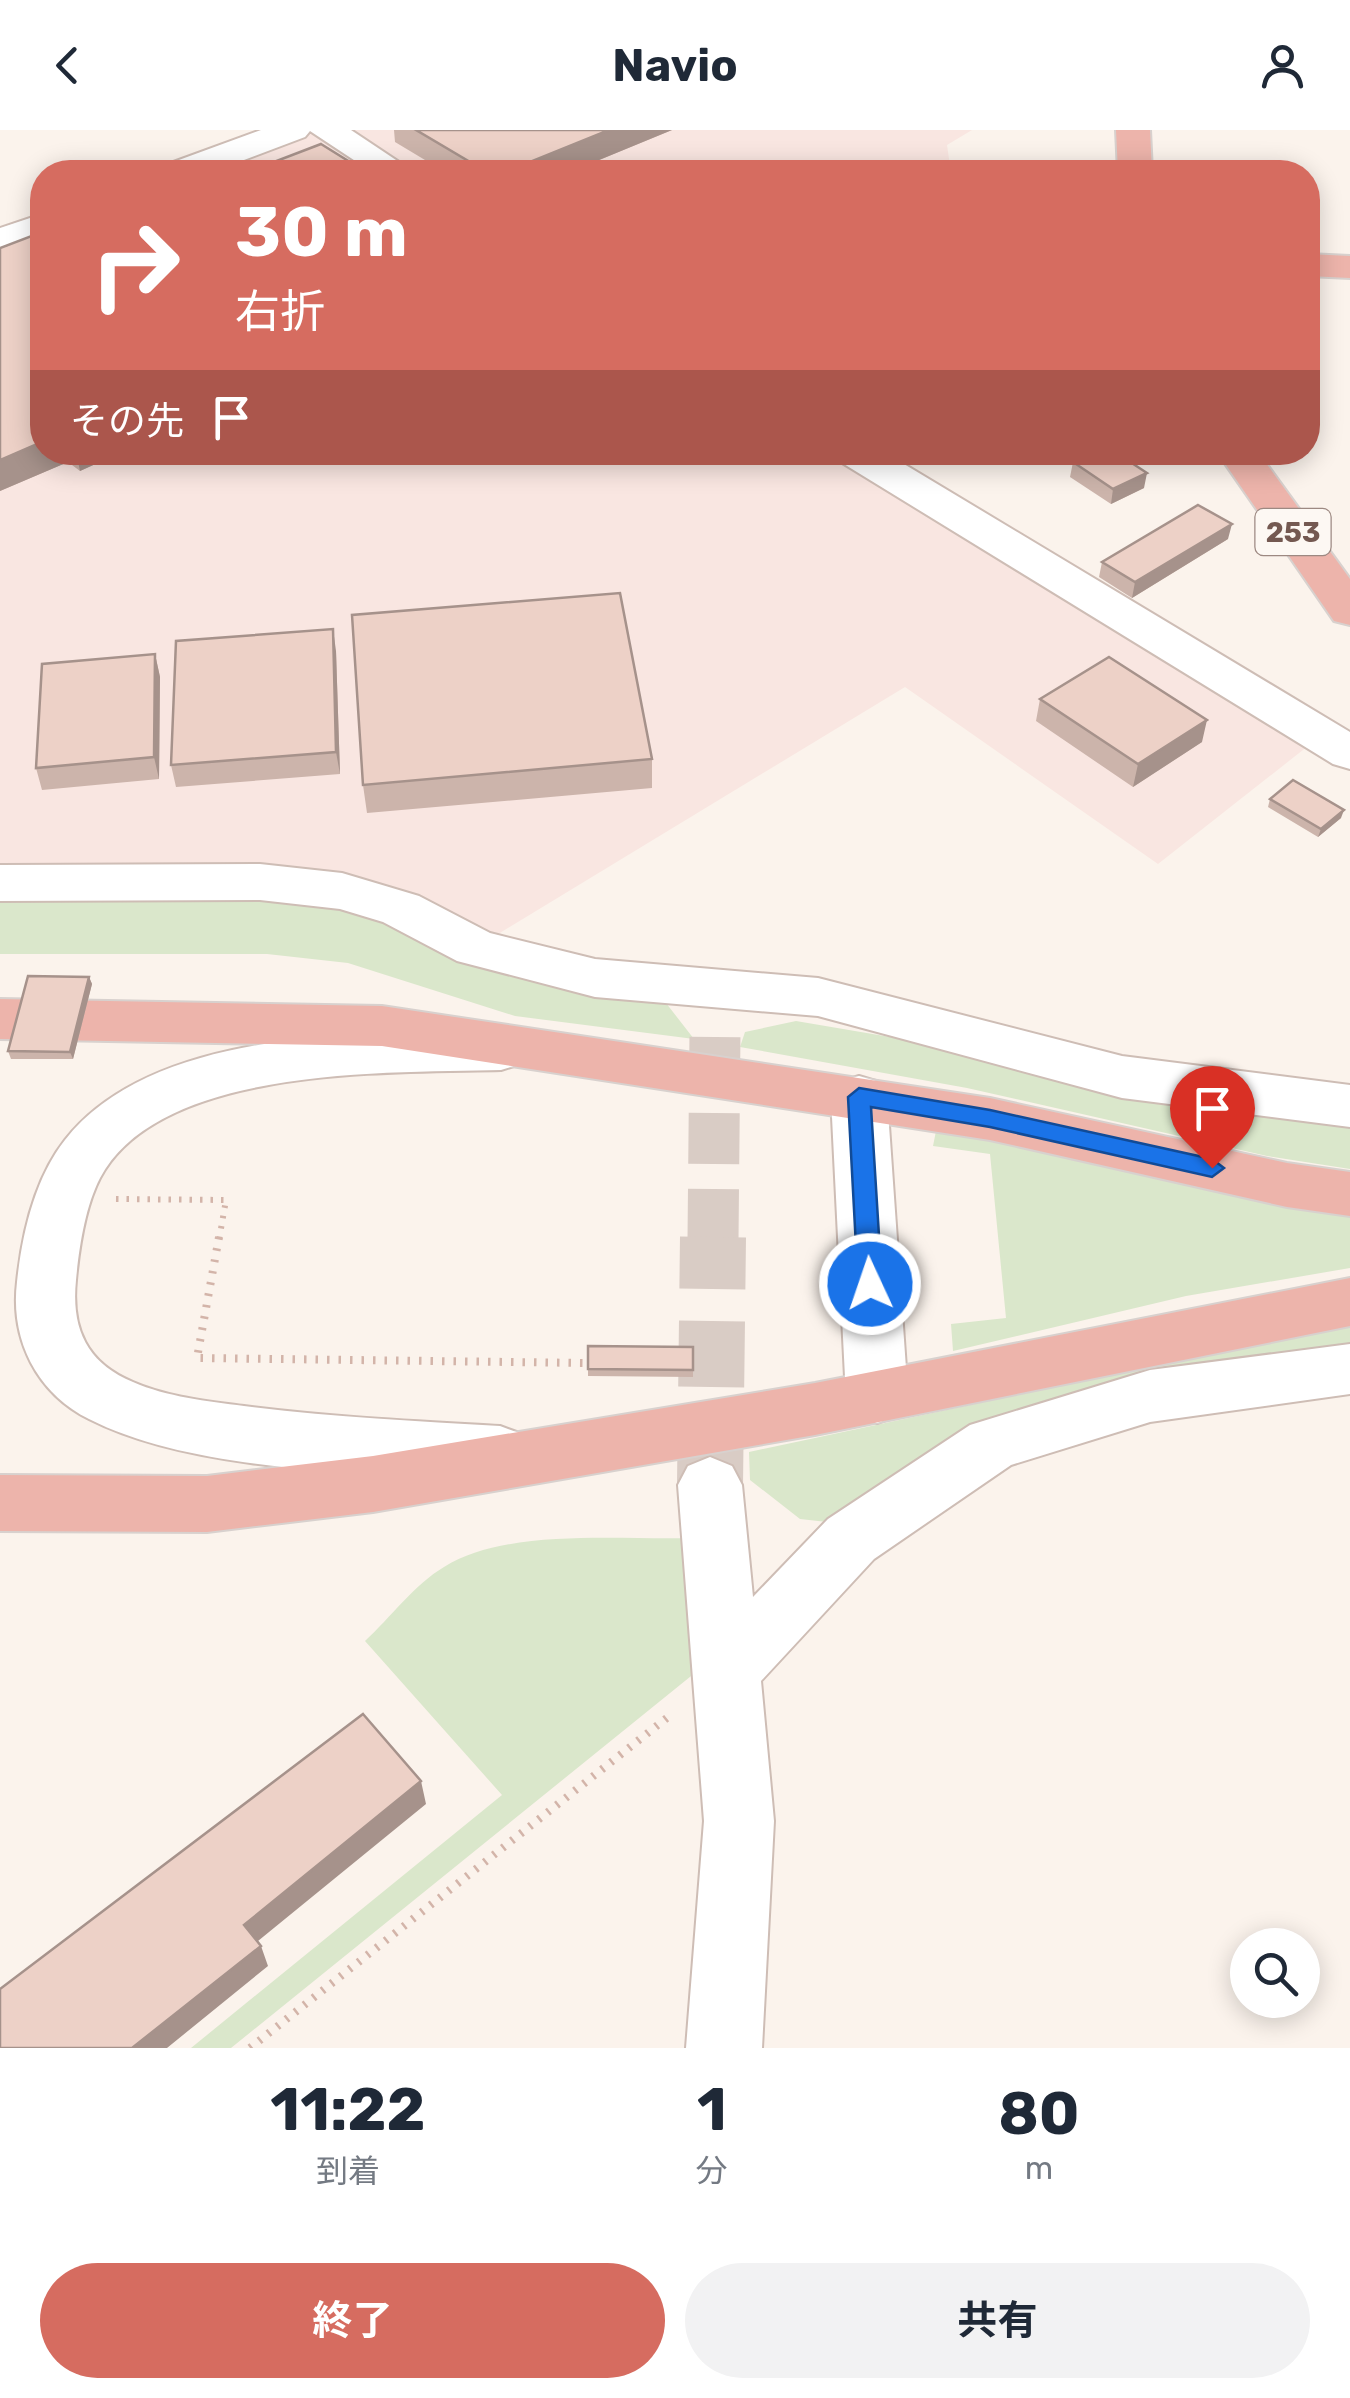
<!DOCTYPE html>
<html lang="ja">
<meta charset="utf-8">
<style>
body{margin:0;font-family:Rubik,"Noto Sans JP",sans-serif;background:#f2f2f3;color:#1f2937;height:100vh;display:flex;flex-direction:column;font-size:38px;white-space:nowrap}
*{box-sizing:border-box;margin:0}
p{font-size:32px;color:#747a83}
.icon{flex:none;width:55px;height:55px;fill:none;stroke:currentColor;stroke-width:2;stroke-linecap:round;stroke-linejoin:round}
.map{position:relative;height:1918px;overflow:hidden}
.drawer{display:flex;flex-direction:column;background:#fff;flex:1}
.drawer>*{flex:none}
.top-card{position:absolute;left:30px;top:30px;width:1290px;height:305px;border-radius:40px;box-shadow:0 5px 25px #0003;background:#d66c60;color:#fff;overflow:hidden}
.tools{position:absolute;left:1230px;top:1798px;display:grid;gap:20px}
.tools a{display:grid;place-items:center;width:90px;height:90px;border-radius:50%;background:#fff;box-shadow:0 5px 25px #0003;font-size:50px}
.pin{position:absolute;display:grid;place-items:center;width:85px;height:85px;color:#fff;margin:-102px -42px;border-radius:50% 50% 50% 0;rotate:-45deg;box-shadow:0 0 10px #0007}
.pin .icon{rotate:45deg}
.me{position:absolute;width:110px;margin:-55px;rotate:357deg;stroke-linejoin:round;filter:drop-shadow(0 0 8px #0008)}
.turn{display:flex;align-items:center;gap:35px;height:210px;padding:0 40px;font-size:45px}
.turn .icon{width:130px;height:130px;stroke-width:2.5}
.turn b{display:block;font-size:70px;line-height:85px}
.then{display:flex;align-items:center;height:95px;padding:0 40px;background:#0003;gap:20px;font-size:38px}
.eta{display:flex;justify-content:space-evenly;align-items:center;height:170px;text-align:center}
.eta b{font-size:60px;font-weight:700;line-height:70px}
.action{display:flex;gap:20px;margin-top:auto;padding:20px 40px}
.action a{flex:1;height:115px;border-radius:60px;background:#d66c60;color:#fff;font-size:40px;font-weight:700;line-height:115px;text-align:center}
.action a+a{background:#f2f2f3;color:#1f2937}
header{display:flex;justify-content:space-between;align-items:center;height:130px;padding:0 40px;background:#fff;font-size:45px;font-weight:700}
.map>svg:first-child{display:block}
.commercial{fill:#f9e6e1}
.green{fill:#dae7cb}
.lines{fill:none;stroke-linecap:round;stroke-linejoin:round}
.minor-tunnel-far1{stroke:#d9ccc5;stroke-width:51;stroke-dasharray:51 25;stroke-linecap:butt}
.minor-tunnel{stroke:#d9ccc5;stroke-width:66;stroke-dasharray:66 32;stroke-linecap:butt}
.minor-casing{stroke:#cebdb5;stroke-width:4}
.highway-casing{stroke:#d8d1ce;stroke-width:4}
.path-far1{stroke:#d3b4a9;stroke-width:6;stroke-dasharray:2.5 8;stroke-linecap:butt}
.path{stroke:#d3b4a9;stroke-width:8;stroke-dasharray:2.5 9;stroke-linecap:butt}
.minor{fill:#fff;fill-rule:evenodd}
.highway{fill:#edb4ab;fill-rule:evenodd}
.wall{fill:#ccb4ab}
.shaded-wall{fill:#a6928b}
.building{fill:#edd1c7;stroke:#a6928b;stroke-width:2.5}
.route{fill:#1a73e8;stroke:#114b97;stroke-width:2.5}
.labels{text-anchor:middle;stroke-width:8;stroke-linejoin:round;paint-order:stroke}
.shield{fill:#fdf8f3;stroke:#9d8982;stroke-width:2.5}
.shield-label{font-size:28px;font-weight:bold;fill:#745951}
</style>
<header><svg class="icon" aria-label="back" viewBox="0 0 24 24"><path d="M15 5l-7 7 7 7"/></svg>Navio<svg class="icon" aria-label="person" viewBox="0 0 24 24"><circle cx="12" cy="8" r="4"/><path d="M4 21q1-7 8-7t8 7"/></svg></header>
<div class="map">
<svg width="1350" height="1918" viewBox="0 0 1350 1918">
<rect width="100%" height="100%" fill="#fbf3ec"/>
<!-- commercial -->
<path class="commercial" d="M293,0H972L947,15L951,42H181Z
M42,95V322L854,323L1322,605L1158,734L905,557L475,818L401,779L0,753V111Z"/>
<!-- green -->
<path class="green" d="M0,767L239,768L315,773L666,873L694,909L515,886L348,833L267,824H0Z
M796,891L902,909L1125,966L1350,997V1039L1267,1026L967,958L740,917L745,902Z
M937,996L1350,1083V1138L1186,1166L953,1221L951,1194L1006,1188L990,1024L933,1016Z
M1350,1194V1224L827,1392L800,1389L750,1350L749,1322Z
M689,1408L701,1538L231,1918H191L502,1665L365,1511C390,1488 415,1454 444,1437C506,1398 617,1410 689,1408Z"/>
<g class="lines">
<!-- minor-tunnel-far1 -->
<path class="minor-tunnel-far1" d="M713,1110L715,902"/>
<!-- minor-tunnel -->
<path class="minor-tunnel" d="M710,1355L713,1107"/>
<defs>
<path id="minor" d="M261,0H351L414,42H372L310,1L305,7L212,42H163L168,34Z
M42,84V108L0,122V98Z
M834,322H884L1350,602V639L1333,634L839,331Z
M260,734L342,743L419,766L490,803L595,829L818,848L1122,926L1350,955V997L1122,968L818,886L595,867L457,831L383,792L340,779L260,770L0,771V735Z
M501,900L520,906L528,920L520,934L501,940C392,943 160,935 100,1048C85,1077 79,1118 76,1150C71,1199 87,1233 133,1252C167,1267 207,1271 244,1276C329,1287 414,1291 500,1296L522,1304L531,1323L522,1342L500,1350C378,1342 199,1345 89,1289C37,1263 10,1210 17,1152C22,1104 35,1048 65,1010C154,896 371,903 501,900Z
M859,946L879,952L887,967L908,1267L899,1285L877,1293L855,1285L846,1267L831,967L839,952Z
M1350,1214V1264L1150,1292L1011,1335L874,1429L761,1551L774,1691L762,1918H686L704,1691L678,1355L688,1336L710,1327L732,1336L742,1355L753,1467L828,1389L970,1295L1150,1240Z"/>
<path id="highway" d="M1116,0H1150L1152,42H1118Z
M1308,124L1350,126V148L1308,146Z
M1217,322H1258L1350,449V495L1334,491Z
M0,869L382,876L990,968L1287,1033L1350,1042V1086L1287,1077L990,1010L382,916L0,909Z
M1350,1148V1196L815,1305L373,1382L207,1402L0,1401V1345L207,1346L373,1326L815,1253Z"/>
</defs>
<!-- minor casing -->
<use href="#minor" class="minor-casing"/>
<!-- highway casing -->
<use href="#highway" class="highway-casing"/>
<!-- path-far1 -->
<path class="path-far1" d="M116,1069L226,1070L219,1110"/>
<!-- path -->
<path class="path" d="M219,1107L197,1228L588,1233
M250,1918L673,1583"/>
<!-- minor -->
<use href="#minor" class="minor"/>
<!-- highway -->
<use href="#highway" class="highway"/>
</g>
<!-- wall -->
<path class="wall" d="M394,0H672L570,42H445L395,12Z
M0,118L42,322H122L80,341L68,332L0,361Z
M1073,332L1144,358L1111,374L1070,347Z
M1228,409L1132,468L1099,447L1102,432Z
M336,521L340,644L176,657L171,635Z
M155,524L160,547L159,649L42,660L36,638Z
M1040,569L1202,612L1133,657L1036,591Z
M652,629V658L367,683L363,655Z
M1270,669L1341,688L1318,707L1268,677Z
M89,847L92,854L73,929H11L8,921Z
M588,1216L693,1217V1247L588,1246Z"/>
<!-- shaded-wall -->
<path class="shaded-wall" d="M609,0H672L570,42H505Z
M42,312V322H66L68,332L0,361V330Z
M76,322H122L80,341Z
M1147,343L1144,358L1111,374L1113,359Z
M1232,394L1228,409L1132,468L1135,452Z
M333,499L336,521L340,644L336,622Z
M155,524L160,547L159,649L154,627Z
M1207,590L1202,612L1133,657L1138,634Z
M1344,680L1341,688L1318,707L1321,699Z
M89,847L92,854L73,929L70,922Z
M421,1651L426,1674L252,1816L244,1795Z
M261,1816L268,1836L167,1918H132Z"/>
<!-- building -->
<path class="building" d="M416,0H609L505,42H487Z
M321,14L366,42H248Z
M42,102V312L0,330V118Z
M1092,322H1115L1147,343L1113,359L1073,332Z
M1198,375L1232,394L1135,452L1102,432Z
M620,463L652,629L363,655L352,485Z
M333,499L336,622L171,635L176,511Z
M155,524L154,627L36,638L42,534Z
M1109,527L1207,590L1138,634L1040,569Z
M1293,650L1344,680L1321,699L1270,669Z
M28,846L89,847L70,922L8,921Z
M588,1216L693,1217V1240L588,1239Z
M363,1584L421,1651L244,1795L261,1816L132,1918H0V1859Z"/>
<!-- route -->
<path class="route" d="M859,958L990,980L1212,1029L1224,1038L1212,1047L990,997L871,977L882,1154L870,1164L858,1154L848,967Z"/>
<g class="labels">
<!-- shield labels -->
<rect class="shield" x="1255.5" y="379" width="75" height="46" rx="8"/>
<g class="shield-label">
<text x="1293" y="412">253</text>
</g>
</g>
</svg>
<div class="tools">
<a><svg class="icon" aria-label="search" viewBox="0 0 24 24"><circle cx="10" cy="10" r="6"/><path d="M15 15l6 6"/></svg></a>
</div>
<div class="pin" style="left:1212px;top:1038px;background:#d93025"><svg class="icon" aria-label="arrive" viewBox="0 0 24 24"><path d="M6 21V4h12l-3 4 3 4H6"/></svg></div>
<svg class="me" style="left:870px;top:1154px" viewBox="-20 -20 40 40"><circle r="17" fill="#1a73e8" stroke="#fff" stroke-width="3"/><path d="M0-11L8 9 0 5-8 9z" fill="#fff"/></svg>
<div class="top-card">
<div class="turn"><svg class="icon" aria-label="right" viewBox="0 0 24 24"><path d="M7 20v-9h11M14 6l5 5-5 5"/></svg><div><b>30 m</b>右折</div></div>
<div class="then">その先<svg class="icon" aria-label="arrive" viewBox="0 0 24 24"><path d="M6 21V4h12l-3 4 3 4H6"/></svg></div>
</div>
</div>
<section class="drawer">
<div class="eta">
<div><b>11:22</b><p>到着</p></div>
<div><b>1</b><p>分</p></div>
<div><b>80</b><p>m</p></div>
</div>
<div class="action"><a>終了</a><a>共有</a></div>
</section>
